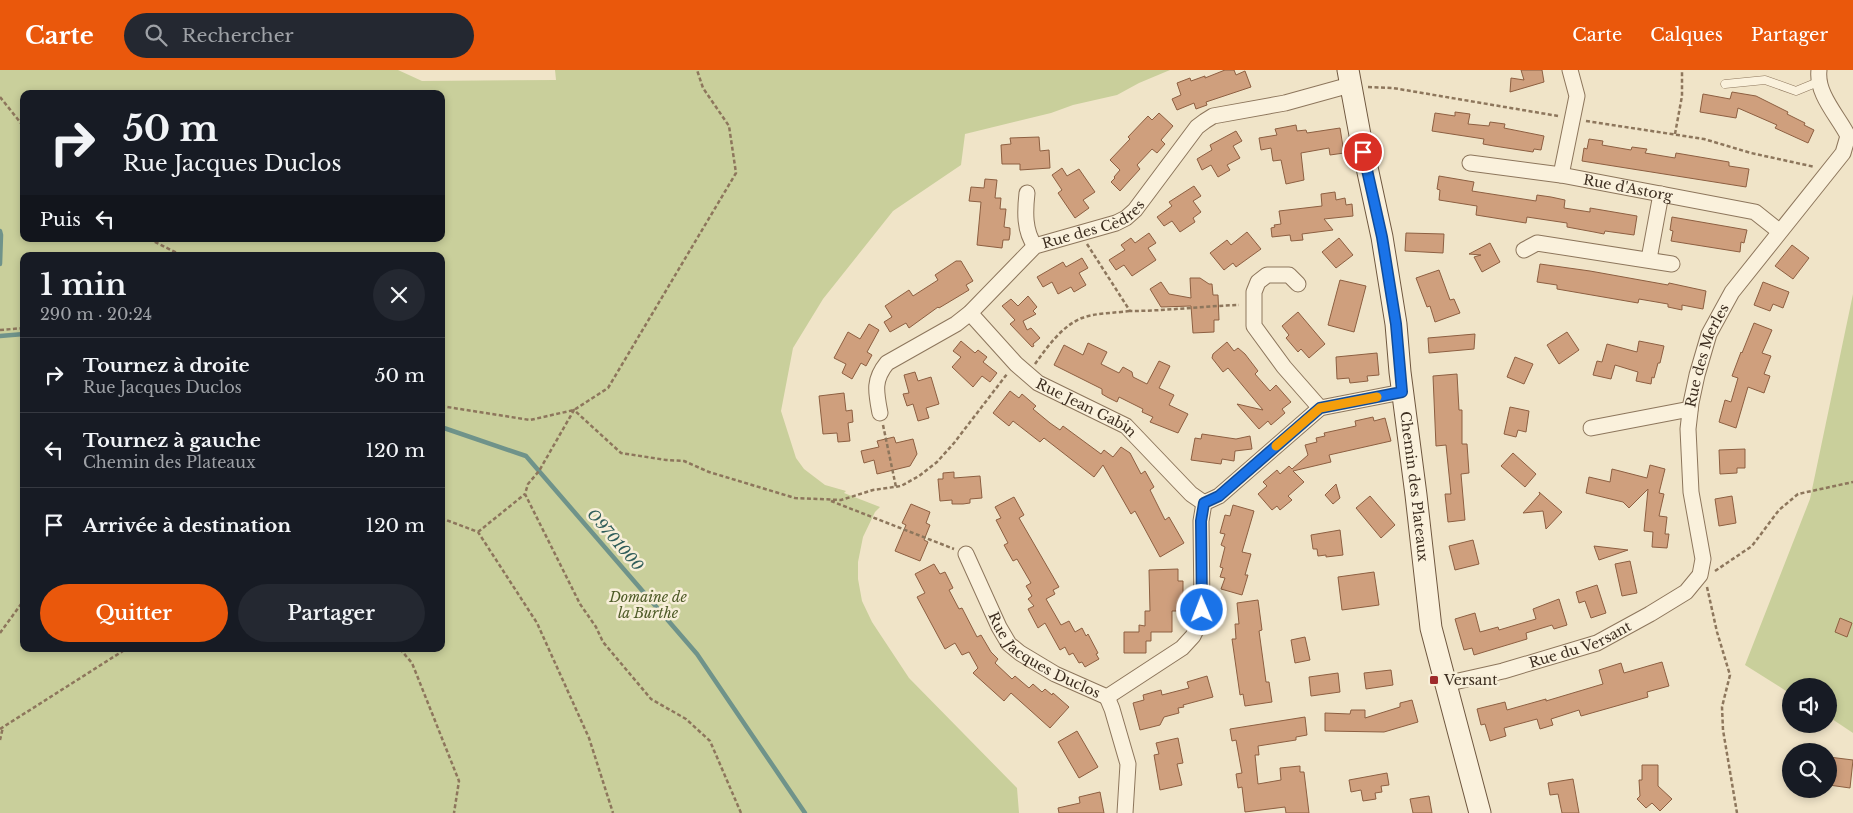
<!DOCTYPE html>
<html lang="fr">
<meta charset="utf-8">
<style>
body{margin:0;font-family:"Libre Baskerville",serif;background:#242831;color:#f1f3f6;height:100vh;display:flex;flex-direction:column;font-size:19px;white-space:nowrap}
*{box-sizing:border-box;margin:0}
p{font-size:16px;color:#9ea1a6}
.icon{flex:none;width:28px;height:28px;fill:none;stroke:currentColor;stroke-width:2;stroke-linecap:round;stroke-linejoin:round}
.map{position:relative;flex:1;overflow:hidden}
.panel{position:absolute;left:20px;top:182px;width:425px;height:400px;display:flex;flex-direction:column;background:#171b24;border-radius:10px;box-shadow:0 2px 8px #0003}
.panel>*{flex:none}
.guide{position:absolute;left:20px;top:20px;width:425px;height:152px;border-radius:10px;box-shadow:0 2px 8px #0003;background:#171b24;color:#f1f3f6;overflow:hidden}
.tools{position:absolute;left:1782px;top:608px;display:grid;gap:10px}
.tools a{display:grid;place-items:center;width:55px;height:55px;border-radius:50%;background:#171b24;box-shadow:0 2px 8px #0003;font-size:25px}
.pin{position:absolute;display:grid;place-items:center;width:42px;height:42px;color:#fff;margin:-21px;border:2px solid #fff;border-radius:50%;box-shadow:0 1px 5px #0007}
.me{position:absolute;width:55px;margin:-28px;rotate:359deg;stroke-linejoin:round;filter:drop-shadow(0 0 4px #0008)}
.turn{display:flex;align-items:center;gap:18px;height:105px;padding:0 20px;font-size:22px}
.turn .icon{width:65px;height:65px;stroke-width:2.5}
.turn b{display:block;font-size:35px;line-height:42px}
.then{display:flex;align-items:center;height:48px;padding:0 20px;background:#0003;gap:10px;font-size:19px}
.round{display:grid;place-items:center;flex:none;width:52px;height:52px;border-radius:26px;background:#242831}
.headline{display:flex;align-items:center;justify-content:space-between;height:85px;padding:0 20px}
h1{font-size:30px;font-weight:600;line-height:38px}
.primary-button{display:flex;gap:10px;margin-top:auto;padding:10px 20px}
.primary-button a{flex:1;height:58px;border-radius:30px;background:#ea580c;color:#fff;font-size:20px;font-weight:600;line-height:58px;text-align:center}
.primary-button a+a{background:#242831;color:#f1f3f6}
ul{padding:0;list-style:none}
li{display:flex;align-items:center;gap:15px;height:75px;padding:0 20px;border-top:1px solid #363941}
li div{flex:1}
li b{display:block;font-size:19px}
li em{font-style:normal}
header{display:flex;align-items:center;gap:30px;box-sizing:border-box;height:70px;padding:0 25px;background:#ea580c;color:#fff}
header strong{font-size:24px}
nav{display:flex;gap:28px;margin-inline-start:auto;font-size:18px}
.search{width:350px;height:45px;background:#242831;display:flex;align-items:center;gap:12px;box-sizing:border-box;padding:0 18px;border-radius:28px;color:#9ea1a6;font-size:19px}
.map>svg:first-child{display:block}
.green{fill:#c9cf9b;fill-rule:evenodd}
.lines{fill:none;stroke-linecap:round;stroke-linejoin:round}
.stream{stroke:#6f938a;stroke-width:4.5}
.building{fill:#cf9f7d;stroke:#8d5f41}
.lane-casing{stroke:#8d765c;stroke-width:9}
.street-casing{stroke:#8d765c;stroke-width:17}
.secondary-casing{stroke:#6f573f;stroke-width:23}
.path{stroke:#8d765c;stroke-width:2.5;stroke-dasharray:4 2.5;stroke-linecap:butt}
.lane{stroke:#faf1dc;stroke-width:8}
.street{stroke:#faf1dc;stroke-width:15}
.secondary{stroke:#faf1dc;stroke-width:21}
.route-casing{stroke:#114b97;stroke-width:12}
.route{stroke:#1a73e8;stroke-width:9}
.slow{stroke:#f59e0b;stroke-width:9}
.poi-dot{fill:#9e2a2b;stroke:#f7eed8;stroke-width:2}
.labels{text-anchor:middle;stroke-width:5;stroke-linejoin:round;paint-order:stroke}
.street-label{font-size:14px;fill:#3d2e20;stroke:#f7eed8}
.park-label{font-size:14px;font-style:italic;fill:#4d5a26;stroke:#f7eed8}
.poi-label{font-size:14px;fill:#3d2e20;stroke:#f7eed8;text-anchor:start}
.water-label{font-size:15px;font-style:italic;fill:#2f5d5a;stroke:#f7eed8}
</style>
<header>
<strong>Carte</strong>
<div class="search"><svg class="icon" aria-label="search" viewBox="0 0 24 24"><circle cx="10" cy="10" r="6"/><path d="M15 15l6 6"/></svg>Rechercher</div>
<nav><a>Carte</a><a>Calques</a><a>Partager</a></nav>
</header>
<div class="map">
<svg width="1853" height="743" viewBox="0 0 1853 743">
<rect width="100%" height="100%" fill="#f0e4c8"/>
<!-- green -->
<path class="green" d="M0,0H398L422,11L556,10L555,0H1170L1139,13L1117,25L1073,35L1051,43L965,64L961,95L893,141L823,229L793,278L781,341L796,388L804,399L825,415L846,421L844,423L880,437L875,442L863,467L858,492V509L862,531L872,552L909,608L1017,718L1019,743H0ZM24,24H441V169H24ZM24,186H441V579H24Z
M1853,224V663L1829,647V616H1791V624L1745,595L1810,429Z"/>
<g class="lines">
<!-- stream -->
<path class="stream" d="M0,161L1,165L0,194
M0,266L24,264
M441,357L526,386L697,584L805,743"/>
</g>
<!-- building -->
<path class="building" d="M1225,0H1234L1236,5L1245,1L1251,17L1206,32L1207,35L1196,39L1194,33L1177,40L1172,29L1181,25L1177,13L1190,8L1191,11L1205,6V8Z
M1521,0H1542L1544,12L1510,22L1511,8L1524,10Z
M1732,22L1756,26L1788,42L1787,44L1805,53L1804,55L1814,60L1808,73L1775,58L1777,55L1738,38L1736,48L1700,42L1703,24L1730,29Z
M1455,42L1470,44L1468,54L1489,56L1490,52L1505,54L1504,58L1544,66L1541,80L1534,79L1533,82L1494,76L1483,74L1484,69L1432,61L1435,43L1455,46Z
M1159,43L1173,56L1161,70L1165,74L1157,83L1152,79L1137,95L1140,99L1120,121L1111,112L1115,108L1114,107L1120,100L1110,90L1130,69L1128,67L1148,46L1152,50Z
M1296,55L1297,61L1306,60L1307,63L1340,58L1344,83L1330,85L1329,78L1301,83L1304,110L1286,114L1281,90L1273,91L1271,78L1261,80L1259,68L1277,65L1275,59Z
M1236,61L1242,71L1233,76L1240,88L1227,95L1230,100L1218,107L1211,95L1202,100L1197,89L1212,80L1210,75Z
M1039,67L1040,81L1049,80L1050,98L1020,100V94H1002L1001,75L1011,74L1010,68Z
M1589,69L1603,71L1602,75L1631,80L1632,77L1647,79L1645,83L1675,88L1676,83L1729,92V96L1749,99L1746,117L1582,91L1584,78L1587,79Z
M1062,98L1067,106L1079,99L1095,122L1083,130L1089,138L1075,148L1058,123L1062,120L1052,105Z
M1439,106L1474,112L1472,121L1536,131L1537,125L1551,127L1565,130L1564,138L1590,142V138L1637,146L1634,165L1605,161L1604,164L1594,162L1567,157V153L1527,147L1526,153L1476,145L1477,136L1439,130L1440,120L1437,119Z
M985,109L997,110L995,128H1001L1000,139H1006L1004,157L1010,158V164L1009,170H1003L1002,178L977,175L981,132L969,131L971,117L984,118Z
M1194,116L1201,126L1193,131L1201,142L1193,148L1195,152L1180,162L1172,151L1164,156L1157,147L1172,136L1169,132Z
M1335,122L1336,130L1345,128L1346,135L1352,134L1353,146L1324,149L1333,160L1302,164L1303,170L1291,171L1290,165L1272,167L1271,158L1275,157L1274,155L1281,154L1279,141L1322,136L1321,124Z
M1672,147L1747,160L1744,173L1741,172L1740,182L1671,171L1673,161L1670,160Z
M1247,162L1261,179L1236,197L1233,193L1224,200L1210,183L1227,170L1231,175Z
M1149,163L1156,173L1148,178L1156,190L1132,206L1124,195L1116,200L1109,190L1125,180L1121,175L1131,168L1135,173Z
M1406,163L1444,164L1443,183L1405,181Z
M1339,168L1353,185L1336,198L1322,182Z
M1490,173L1500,192L1482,202L1474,187L1481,185L1469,184Z
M1792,175L1809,188L1793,209L1775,196Z
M1082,188L1088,198L1079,203L1086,215L1074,222L1071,217L1058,224L1052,212L1043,217L1037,207L1063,192L1066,197Z
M956,191H961L973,211L966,215L969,220L939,238L938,237L909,258L906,253L890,262L884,252L892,247L885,236L909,220L913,226L938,210L935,205Z
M1540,194L1590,201L1668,215L1669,213L1706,221L1703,239L1682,235V240L1668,237V234L1639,229L1638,233L1557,219V215L1537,212Z
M1439,200L1450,230L1454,229L1460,243L1435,252L1430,236L1427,237L1416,208Z
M1190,208H1200L1209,214H1212L1213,225H1218L1219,250H1214V262L1193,263L1191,236L1161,237L1150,219L1161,212L1169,224L1191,228Z
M1340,210L1366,216L1354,262L1328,255Z
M1763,212L1789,222L1783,238L1773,234L1770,241L1754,235Z
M1028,226L1037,237L1033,241L1036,244L1023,251L1027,260L1031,258L1040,268L1033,274L1034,276L1032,277L1010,254L1015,250L1002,236L1011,229L1018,236Z
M1298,242L1325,274L1309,288L1301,279L1298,282L1286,268L1289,265L1282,256Z
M1754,253L1772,260L1762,283L1771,286L1764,304L1770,306L1764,323L1748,317L1736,358L1719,352L1725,330L1731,332L1738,308L1732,306L1741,282L1742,283Z
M869,254L879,260L867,282L872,285L866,296L861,293L852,309L842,303L846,294L834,288L848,262L860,269Z
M1567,262L1579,280L1559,294L1547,275Z
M1475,264L1474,279L1429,283L1428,268Z
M961,271L975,283L978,280L987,287L983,292L997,303L990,312L982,306L973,317L952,297L961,287L953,281Z
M1639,271L1664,276L1660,293H1658L1654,308L1652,307L1651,314L1636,311L1638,302L1615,295L1611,309L1593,305L1597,291L1602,292L1607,274L1637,282Z
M1227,272L1234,281L1238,278L1245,284L1258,301L1255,304L1270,321L1276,315L1291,332L1282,339L1285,343L1271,355L1268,351L1259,359L1237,334L1263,340L1228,298L1223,302L1212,288L1213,284Z
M1088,273L1107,282L1101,294L1119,303L1123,297L1132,302L1133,307L1147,314L1159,291L1170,296L1159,318L1174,325L1169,335L1188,344L1178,363L1150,352L1153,347L1142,342L1143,339L1119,327L1117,332L1107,327L1102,324V319L1054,295L1064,275L1083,285Z
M1377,283L1379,305L1367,306L1368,311L1350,313L1349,308L1337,309L1336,287Z
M1515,287L1533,294L1524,314L1507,307Z
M915,302L918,311L931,307L939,334L926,338L929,348L918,351L913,334L907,336L903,324L909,323L904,305Z
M1457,304L1459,340H1462V374H1467L1469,403L1461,404L1465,450L1448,452L1445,424H1451L1446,375L1436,376L1433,306Z
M1010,321L1019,328L1022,324L1036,336L1033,339L1050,353L1060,360L1063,356L1101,384L1104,380L1113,387L1121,377L1130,383L1141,404L1145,401L1154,417L1150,420L1165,450L1169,447L1184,473L1160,487L1135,441L1131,444L1103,395L1094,407L1044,368L1040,372L1013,351L1009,356L993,343Z
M844,323L846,341L852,340L853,352L848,353L850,371L838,372L837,363L823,364L819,326Z
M1510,337L1529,341L1526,362L1518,360L1516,367L1504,364Z
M1373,347L1374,351L1385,348L1391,371L1329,385L1331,392L1293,401L1304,412L1288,426L1292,430L1280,440L1277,436L1272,440L1258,424L1267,416L1263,412L1277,400L1280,404L1289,396L1292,399L1308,385L1305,375L1317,372L1316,368L1325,366L1324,363L1356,356L1355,351Z
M1202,364L1236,369L1250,366L1252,379L1235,381L1234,391L1222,389L1221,394L1191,390L1195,368L1201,369Z
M894,367L896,373L913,369L917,384L910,396L877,404L874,390L864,393L861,381L879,377L877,371Z
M1745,379V398H1737V403L1720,404L1719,380Z
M1513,383L1536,404L1525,417L1501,396Z
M1650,395L1665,399L1659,423L1664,424L1659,446L1667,447L1665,464H1669L1667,478L1652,477L1653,462L1644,461L1648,419L1629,438L1623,432L1586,423L1589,407L1610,412L1612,399L1647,408Z
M954,402V408L980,406L982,428L970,429V433L963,434H952V430L940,431L938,409H943V403Z
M1336,414L1340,428L1333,434L1325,425Z
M1539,422L1562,442L1546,459L1543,441L1523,443L1540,424Z
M1370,426L1395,455L1381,468L1356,438Z
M1732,426L1736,453L1719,456L1715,429Z
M1014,427L1024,445L1019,448L1059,517L1053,520L1055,524L1046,529L1061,555L1069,551L1075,562L1082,558L1086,566L1088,564L1098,583L1096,584L1099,589L1085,597L1082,592L1079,593L1073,583L1069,585L1065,577L1060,580L1045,553L1038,558L1028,539L1034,536L1028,529L1032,526L1026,516L1031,513L1017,489L1013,491L1004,475L1008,473L996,450L1001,448L995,437Z
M911,434L930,442L926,453L930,455L924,470L928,472L920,491L895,481L906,455L902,453Z
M1233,435L1254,441L1242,482L1251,484L1245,505H1248L1242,525L1221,519L1225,508L1220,507L1223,498L1220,497L1225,477L1221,475L1225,464L1220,463L1225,445L1230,446Z
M1340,460L1343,485L1326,487V485L1318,486L1317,479H1313L1311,465Z
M1473,470L1479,494L1455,500L1449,476Z
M1594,476L1628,480L1599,490Z
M1630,491L1637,523L1622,526L1615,494Z
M934,494L940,504L945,502L953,518L949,520L959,539L962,538L977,567L981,565L991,582L998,589L995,593L1012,609L1015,606L1029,618L1033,614L1042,622L1045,619L1052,625L1053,623L1069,637L1050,658L1011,623L1004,631L973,603L978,598L969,582L962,585L955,573L945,579L917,527L925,523L915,504Z
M1178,499V511H1183V530H1178V541H1172V562H1151V571H1146V583H1124V562H1139V555L1145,556V541H1150L1149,500Z
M1374,502L1379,535L1342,540L1338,507Z
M1597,515L1606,543L1591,548L1585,531L1579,533L1576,522Z
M1559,529L1567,555L1554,559L1552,555L1526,563L1527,569L1474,585L1472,578L1464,580L1455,549L1475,543L1480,562L1498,557L1499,560L1536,549L1533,539Z
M1258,530L1262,560L1259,561L1266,612H1269L1272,632L1245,636L1243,624L1240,625L1232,569H1236L1235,554H1239L1237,533Z
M1840,548L1852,553L1847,567L1835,562Z
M1305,567L1310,590L1295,593L1291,570Z
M1662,592L1669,616L1647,622L1648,627L1581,646L1579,640L1551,649L1553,655L1540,659L1537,649L1504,658L1506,666L1490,671L1485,654L1481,655L1477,639L1505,632L1507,640L1546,629V631L1603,614L1599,600L1621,593L1624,603Z
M1391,600L1393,615L1366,619L1364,603Z
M1338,603L1340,622L1311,626L1309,607Z
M1207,606L1213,627L1183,635L1184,637L1178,638L1179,643L1164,647L1160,655L1140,660L1133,633L1144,630L1143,625L1161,620L1162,625L1189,618L1187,612Z
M1412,630L1418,652L1384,662L1325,661V643L1350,644L1351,640H1365V648L1400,637V633Z
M1305,647L1307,665L1296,667V670L1258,676L1259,685H1255L1258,714L1281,710L1280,698L1300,696V702H1304L1309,743H1286L1285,737L1245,742L1242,717L1238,718L1236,704L1242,703L1236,670L1232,671L1230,659Z
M1077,661L1098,697L1079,708L1058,672Z
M1178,668L1183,693L1177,694L1182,715L1160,720L1154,685L1159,684L1156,673Z
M1829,687L1853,690L1850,718L1829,715Z
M1642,695H1658V716L1672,729L1660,741L1652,733L1646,738L1637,729L1640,726L1639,710H1642Z
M1387,703L1389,715L1381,716L1382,722L1375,723L1376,729L1363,731L1361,720L1351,722L1349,710Z
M1573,709L1579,743H1562L1558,724L1550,725L1548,713Z
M1100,722L1104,743H1059L1058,738L1080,733L1079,727Z
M1429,726L1432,743H1413L1410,729Z"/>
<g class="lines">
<defs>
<path id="lane" d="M1725,14L1765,10L1796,21L1818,12"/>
<g id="street">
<path id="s1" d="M1470,93L1561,105L1755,142L1779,161"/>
<path d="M1561,105L1577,26L1570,0"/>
<path d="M1027,123C1025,141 1024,161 1035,176"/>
<path d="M1524,180L1537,173L1672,194"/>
<path d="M1649,189L1661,124"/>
<path d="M1298,214L1289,205H1267L1258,212L1254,222V256L1284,297L1320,338"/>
<path id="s2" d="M970,243L1016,294L1038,313L1126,356L1191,424L1204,433"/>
<path id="s3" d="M880,343C876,322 873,310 887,293L956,254L970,243L1035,176L1116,153L1126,148L1135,140L1197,57L1205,51L1213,46L1285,33L1350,15"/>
<path d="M1591,358L1690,339"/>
<path id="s4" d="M966,484L999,557L1009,574L1020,583L1055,604L1107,627L1182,578L1193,566L1199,554L1202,540L1201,451L1204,433L1219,426L1320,338L1402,322"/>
<path id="s5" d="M1445,614L1503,601L1597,573L1650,544L1686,522L1700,505L1703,489L1691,422L1688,359L1691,333L1697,305L1709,264L1732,222L1843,83L1848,66C1838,46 1816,24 1819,0"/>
<path d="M1107,627L1112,639L1128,694L1125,743"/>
</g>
<g id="secondary">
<path id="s6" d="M1348,0L1360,65L1382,167L1396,254L1400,302L1416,425L1431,558L1480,743"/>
</g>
</defs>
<!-- lane casing -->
<use href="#lane" class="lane-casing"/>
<!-- street casing -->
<use href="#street" class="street-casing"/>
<!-- secondary casing -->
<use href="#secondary" class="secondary-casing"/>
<!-- path -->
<path class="path" d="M1368,17L1393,18L1558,46
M0,27L24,57
M1586,51L1704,69L1751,83L1815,97
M1675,64L1682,26V0
M149,169L183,186
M1087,174L1130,241C1166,241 1203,236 1239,235
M0,260L24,258
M1035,294C1048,276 1062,256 1082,248C1094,243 1116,243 1129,241
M441,336L530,350L574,340L608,318L736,103L729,56L703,18L697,0
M883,355L896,417
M831,431L954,479
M441,448L478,462L537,553L589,668L613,743
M478,462L525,424
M1715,501L1752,476L1779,440L1798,424L1853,412
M1707,517L1717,562L1730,605L1722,637L1723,660L1737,743
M0,563L24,530
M400,579L412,593L459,711L454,743
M0,659L126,579
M0,670L3,657
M741,743L710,671L686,649L651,629L603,572L596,557L580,534L525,424L528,414L539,401L574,340L621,383L666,390L684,391L709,402L795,428L841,430L873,420L901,416L919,406L937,392L954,373L1007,304"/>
<!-- lane -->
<use href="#lane" class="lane"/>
<!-- street -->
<use href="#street" class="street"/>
<!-- secondary -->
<use href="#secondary" class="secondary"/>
</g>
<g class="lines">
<defs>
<path id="route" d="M1202,540L1201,451L1204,433L1219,426L1320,338L1402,322L1396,254L1382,167L1363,82"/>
</defs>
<!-- route casing -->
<use href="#route" class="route-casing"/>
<!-- route -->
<use href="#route" class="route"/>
<!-- slow -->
<path class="slow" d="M1276,376L1320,338L1377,327"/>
</g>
<!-- markers -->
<rect class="poi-dot" x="1429" y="605" width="10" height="10" rx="2.5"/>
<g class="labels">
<!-- street labels -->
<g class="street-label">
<text dy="5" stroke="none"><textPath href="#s1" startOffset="160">Rue d'Astorg</textPath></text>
<text dy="5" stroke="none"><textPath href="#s3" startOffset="306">Rue des Cèdres</textPath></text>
<text dy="5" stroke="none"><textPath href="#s5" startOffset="506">Rue des Merles</textPath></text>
<text dy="5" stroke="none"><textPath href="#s2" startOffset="152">Rue Jean Gabin</textPath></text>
<text dy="5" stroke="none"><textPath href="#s6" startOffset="422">Chemin des Plateaux</textPath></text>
<text dy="5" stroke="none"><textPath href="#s5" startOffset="141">Rue du Versant</textPath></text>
<text dy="5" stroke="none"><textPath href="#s4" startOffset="134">Rue Jacques Duclos</textPath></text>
</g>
<!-- park labels -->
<g class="park-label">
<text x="648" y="532">Domaine de<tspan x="648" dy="16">la Burthe</tspan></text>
</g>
<!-- poi labels -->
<g class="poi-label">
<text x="1444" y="615">Versant</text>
</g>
<!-- water labels -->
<g class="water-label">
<text transform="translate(615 470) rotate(49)" y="5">O9701000</text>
</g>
</g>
</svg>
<div class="tools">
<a><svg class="icon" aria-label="sound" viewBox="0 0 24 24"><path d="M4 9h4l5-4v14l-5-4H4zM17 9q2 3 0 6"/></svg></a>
<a><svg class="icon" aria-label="search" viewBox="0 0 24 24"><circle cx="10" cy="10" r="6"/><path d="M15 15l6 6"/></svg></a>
</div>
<div class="pin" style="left:1363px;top:82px;background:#d93025"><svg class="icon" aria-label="arrive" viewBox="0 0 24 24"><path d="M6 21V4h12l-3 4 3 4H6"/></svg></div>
<svg class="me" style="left:1202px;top:540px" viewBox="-20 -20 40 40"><circle r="17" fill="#1a73e8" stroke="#fff" stroke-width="3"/><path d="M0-11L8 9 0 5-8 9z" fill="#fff"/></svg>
<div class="guide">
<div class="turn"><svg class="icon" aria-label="right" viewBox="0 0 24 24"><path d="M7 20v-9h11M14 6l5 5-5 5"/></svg><div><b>50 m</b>Rue Jacques Duclos</div></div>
<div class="then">Puis<svg class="icon" aria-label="left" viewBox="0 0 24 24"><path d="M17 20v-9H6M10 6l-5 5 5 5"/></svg></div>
</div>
<section class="panel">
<div class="headline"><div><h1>1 min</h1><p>290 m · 20:24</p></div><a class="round"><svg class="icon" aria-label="close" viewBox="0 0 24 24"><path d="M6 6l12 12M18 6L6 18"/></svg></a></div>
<ul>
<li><svg class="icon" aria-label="right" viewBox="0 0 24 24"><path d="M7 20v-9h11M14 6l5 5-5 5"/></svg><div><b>Tournez à droite</b><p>Rue Jacques Duclos</p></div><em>50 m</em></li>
<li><svg class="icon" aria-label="left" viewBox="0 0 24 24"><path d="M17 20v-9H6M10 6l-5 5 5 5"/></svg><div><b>Tournez à gauche</b><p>Chemin des Plateaux</p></div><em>120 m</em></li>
<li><svg class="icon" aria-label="arrive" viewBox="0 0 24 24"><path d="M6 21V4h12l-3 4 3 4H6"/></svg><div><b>Arrivée à destination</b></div><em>120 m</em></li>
</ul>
<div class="primary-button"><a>Quitter</a><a>Partager</a></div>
</section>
</div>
